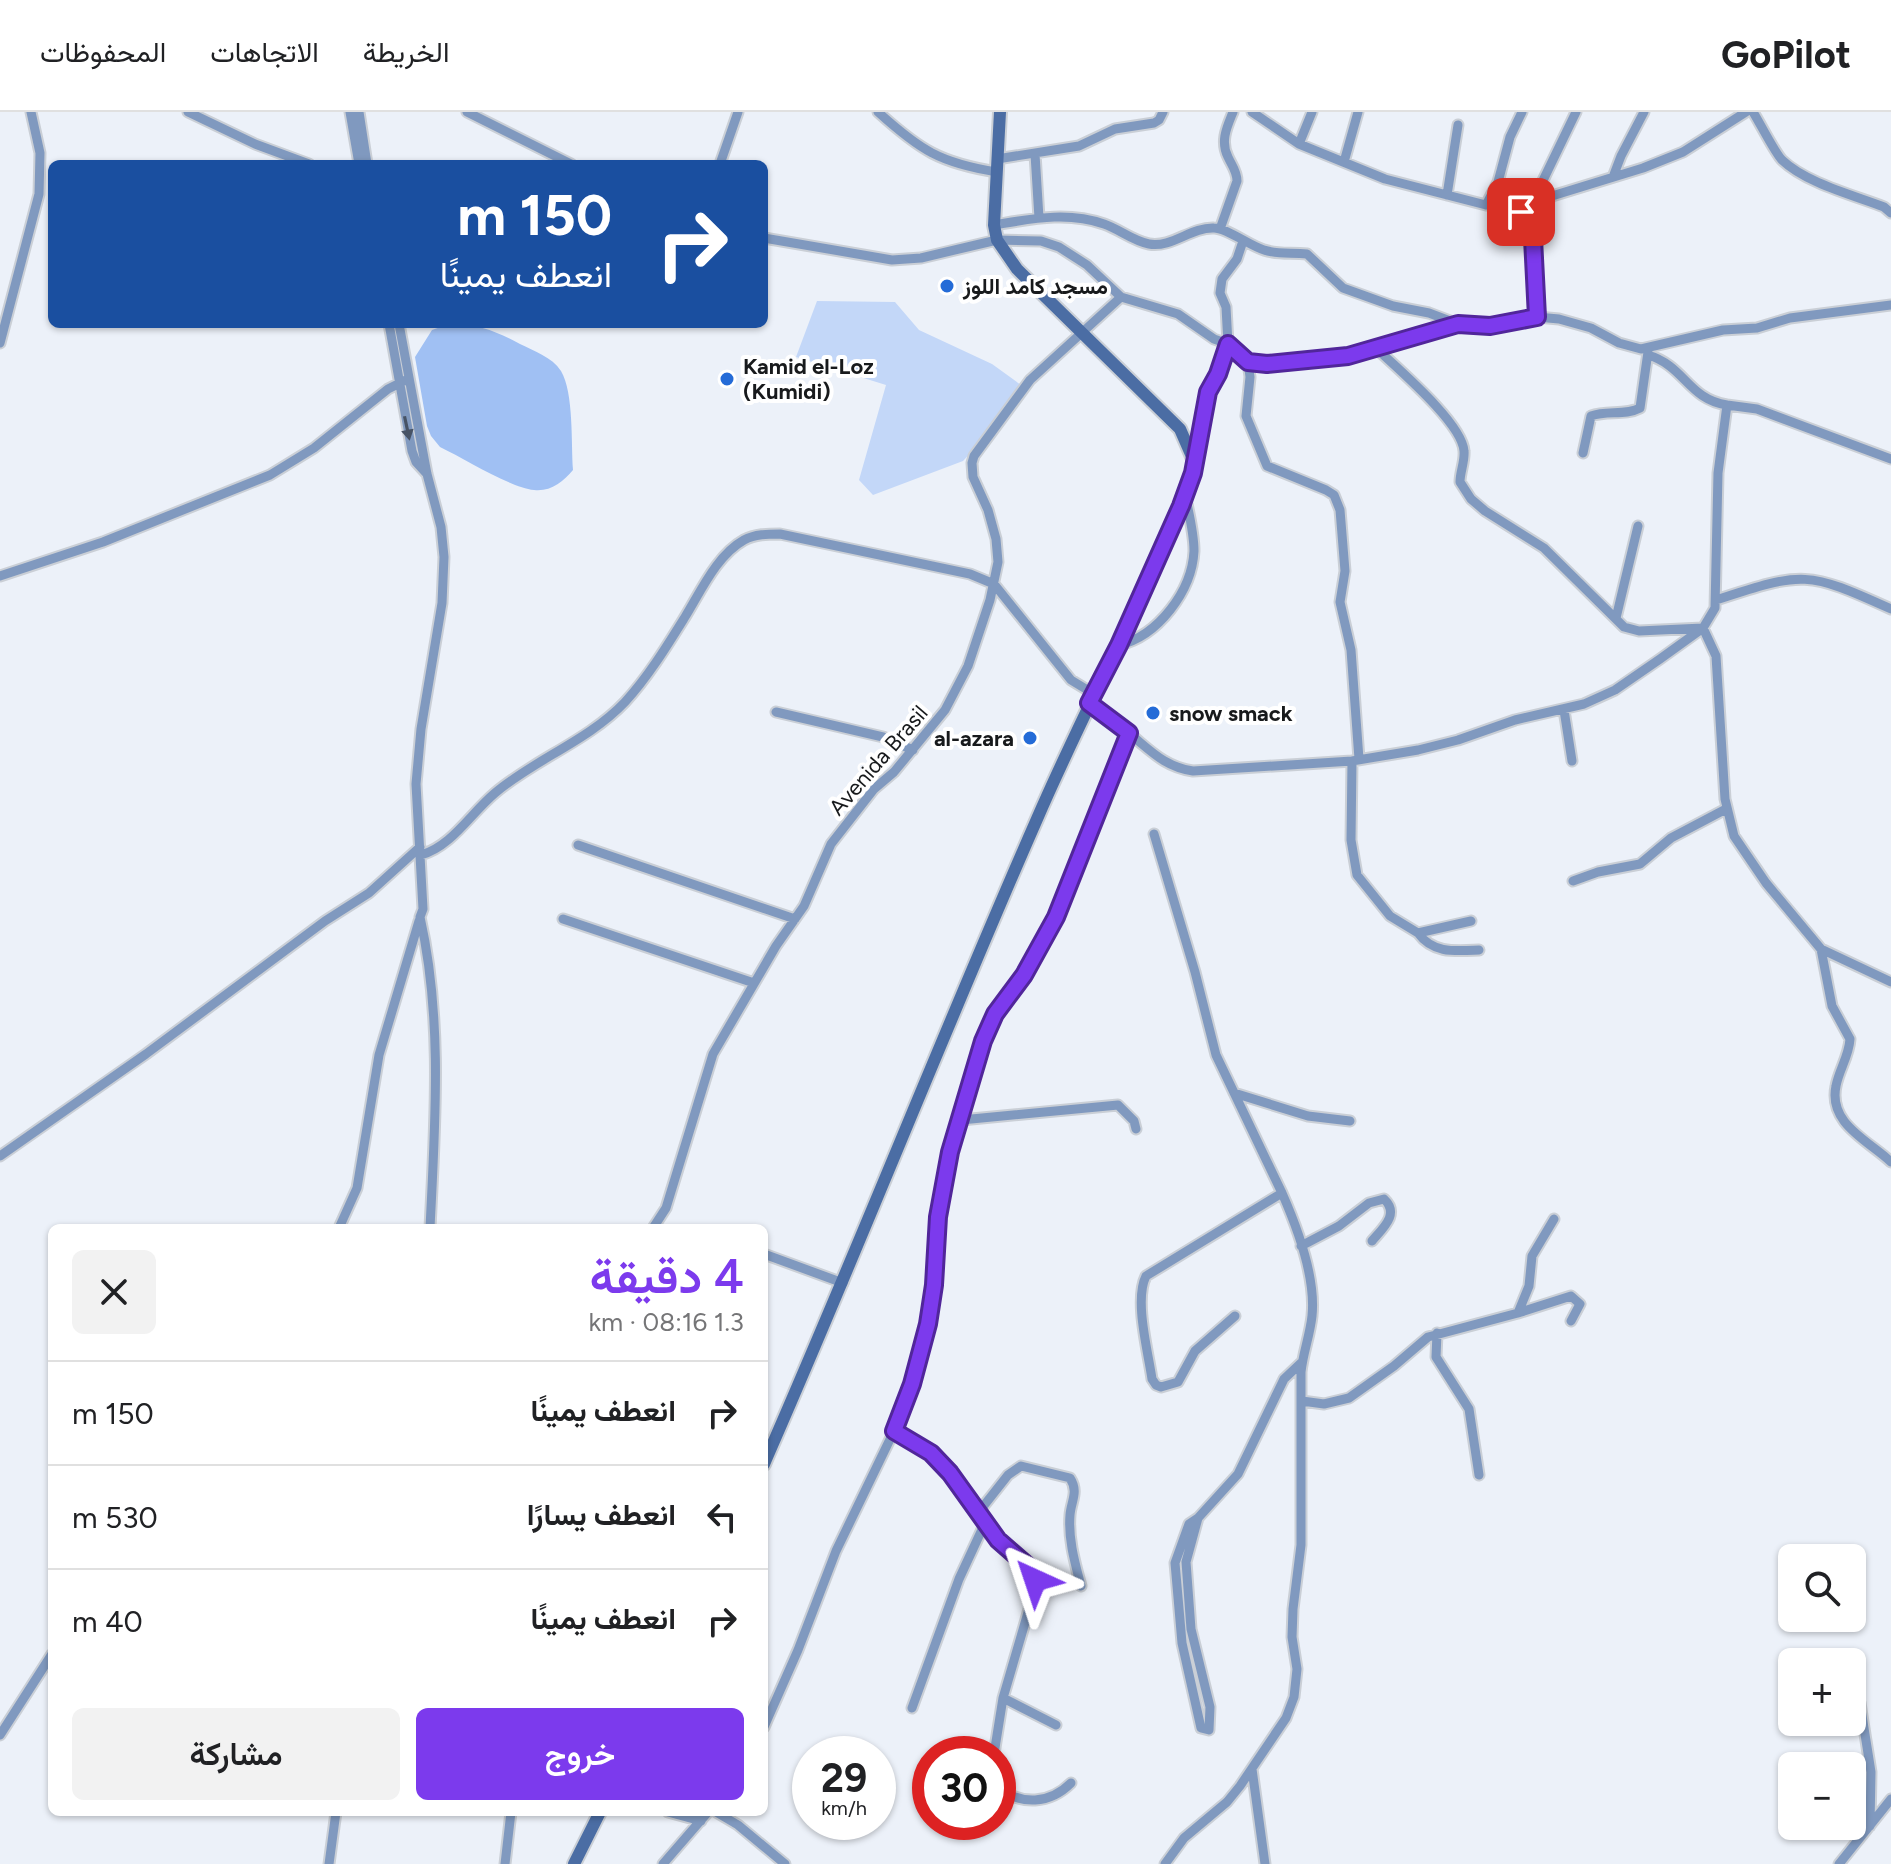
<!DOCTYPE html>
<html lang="ar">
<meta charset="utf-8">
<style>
body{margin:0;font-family:Figtree,Vazirmatn,sans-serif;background:#f2f2f2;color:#202124;direction:rtl;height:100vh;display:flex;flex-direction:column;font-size:30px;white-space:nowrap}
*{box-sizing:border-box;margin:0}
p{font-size:26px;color:#757577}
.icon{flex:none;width:44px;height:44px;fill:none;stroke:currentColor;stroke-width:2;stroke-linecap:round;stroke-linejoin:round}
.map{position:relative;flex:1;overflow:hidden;direction:ltr}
.side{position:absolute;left:48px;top:1112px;width:720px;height:592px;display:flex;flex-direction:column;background:#fff;border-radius:12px;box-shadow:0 2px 6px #0004;direction:rtl}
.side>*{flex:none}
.guide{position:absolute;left:48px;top:48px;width:720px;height:168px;border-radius:12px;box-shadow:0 2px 6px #0004;direction:rtl;background:#1a4fa0;color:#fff;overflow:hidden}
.tools{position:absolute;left:1778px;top:1432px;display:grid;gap:16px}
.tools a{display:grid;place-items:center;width:88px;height:88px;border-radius:12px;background:#fff;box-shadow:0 2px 6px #0004;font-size:40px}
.speed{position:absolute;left:792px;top:1624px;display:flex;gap:16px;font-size:40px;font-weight:700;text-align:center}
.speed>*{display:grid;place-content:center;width:104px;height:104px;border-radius:50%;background:#fff;box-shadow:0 2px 6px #0004;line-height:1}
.speed small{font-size:20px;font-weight:400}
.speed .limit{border:12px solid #d22;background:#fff;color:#111}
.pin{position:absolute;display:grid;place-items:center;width:68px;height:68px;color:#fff;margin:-34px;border-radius:16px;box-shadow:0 4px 12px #0006}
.me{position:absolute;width:88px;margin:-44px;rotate:318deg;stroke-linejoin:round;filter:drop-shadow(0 0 6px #0008)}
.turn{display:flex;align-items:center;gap:28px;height:168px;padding:0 24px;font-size:36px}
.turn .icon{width:104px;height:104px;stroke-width:2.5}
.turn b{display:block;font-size:56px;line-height:68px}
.round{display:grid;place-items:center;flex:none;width:84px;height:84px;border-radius:12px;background:#f2f2f2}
.overview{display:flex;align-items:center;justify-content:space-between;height:136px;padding:0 24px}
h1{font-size:48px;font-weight:600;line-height:60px;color:#7c3aed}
.action{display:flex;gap:16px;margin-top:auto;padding:16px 24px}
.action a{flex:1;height:92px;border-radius:12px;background:#7c3aed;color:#fff;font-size:32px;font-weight:600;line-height:92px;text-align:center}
.action a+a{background:#f2f2f2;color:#202124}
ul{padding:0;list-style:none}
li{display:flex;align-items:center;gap:24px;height:104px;padding:0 24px;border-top:2px solid #e0e0e0}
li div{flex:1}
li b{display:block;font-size:30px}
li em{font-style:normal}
header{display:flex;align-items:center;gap:48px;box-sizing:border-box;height:112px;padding:0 40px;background:#fff;border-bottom:2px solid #e0e0e0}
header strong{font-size:38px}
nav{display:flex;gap:44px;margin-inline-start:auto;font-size:28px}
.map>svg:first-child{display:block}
.green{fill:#c3d7f8}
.water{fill:#a0c0f3}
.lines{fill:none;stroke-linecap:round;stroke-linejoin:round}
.minor-casing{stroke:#cacfd6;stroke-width:13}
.secondary-casing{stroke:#cacfd6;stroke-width:16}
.minor{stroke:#8099bf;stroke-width:9}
.secondary{stroke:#4b6da4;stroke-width:12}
.oneway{fill:#475365}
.route-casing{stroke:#51269a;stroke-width:20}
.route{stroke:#7c3aed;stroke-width:14}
.poi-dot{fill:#246bd7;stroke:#fff;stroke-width:3}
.labels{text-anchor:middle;stroke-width:8;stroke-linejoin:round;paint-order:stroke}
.poi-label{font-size:22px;font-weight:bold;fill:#181a1c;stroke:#fff;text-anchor:start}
.street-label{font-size:22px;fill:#181a1c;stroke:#fff}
</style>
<header>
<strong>GoPilot</strong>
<nav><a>الخريطة</a><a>الاتجاهات</a><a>المحفوظات</a></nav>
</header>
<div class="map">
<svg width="1891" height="1752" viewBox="0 0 1891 1752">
<rect width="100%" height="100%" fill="#ecf1f9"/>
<!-- green -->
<path class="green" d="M817,189L895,190L919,218L992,252L1021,273L1004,305L963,349L873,383L859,368L886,273L796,245Z"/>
<!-- water -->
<path class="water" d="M449,212C476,211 496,219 520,232C534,239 552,245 561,259C574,281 571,332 573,358C563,370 550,380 534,378C509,375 465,347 440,335L431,324L427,314L415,245L432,218Z"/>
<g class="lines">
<defs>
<path id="minor" d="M188,0L255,32L309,52
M350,0L359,52
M359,0L367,52
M467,0L571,52
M878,0C920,38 940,51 997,60
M1252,0L1299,32L1385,67L1486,93L1552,84L1643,56L1683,40L1746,0
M1753,0C1760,11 1775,41 1782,48C1806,71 1853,83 1884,95L1891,101
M1299,32L1312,0
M1035,42L1039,106
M997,47L1079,34L1115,17L1154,11L1159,8L1163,0
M1344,50L1358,0
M720,52L738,0
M1613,65L1621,44L1644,0
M1447,83L1458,13
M1535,85L1576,0
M1486,93L1498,70L1510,25L1522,0
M1503,93L1532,107
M994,113C1031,107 1067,99 1104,112C1119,117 1133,129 1149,132C1172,136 1191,115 1214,116C1227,116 1250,134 1264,138C1279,143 1292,140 1307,142L1343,176L1393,194L1429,201L1458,212
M1220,117L1237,69C1237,59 1232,54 1228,45C1220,29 1227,15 1233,0
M764,126L892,148L921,146L997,128L1041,129L1059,135L1087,153L1121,185L1178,202L1214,227L1228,232L1248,250L1267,252L1348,244L1458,212L1490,214L1537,205L1559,207L1591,216L1619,231L1641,237L1723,218L1757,216L1790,206L1891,193
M1537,205L1532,107L1552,84
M389,212L412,339L416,350L427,362
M399,212L427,362L441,415L444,445L442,491L421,617L416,672L423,797L420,805C443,907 435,1013 430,1116
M0,231L39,82L40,41L31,0
M1377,237C1398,257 1462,311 1464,339C1465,349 1460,360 1460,370L1471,387L1485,399L1544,436L1624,515L1639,519L1703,516
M1248,250L1250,265L1246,304L1267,354L1326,378L1334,383L1340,398L1345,459L1340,490L1351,538L1359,647
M1727,293L1757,297L1891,347
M1583,341L1591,304C1607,298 1625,304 1640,296L1648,240
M1194,349L1208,280L1218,262L1228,232L1226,195L1220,181L1222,167L1237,147L1243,129
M0,464L103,430L270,363L314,336L388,277L408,267
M1716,488C1804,459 1807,459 1891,497
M1616,506L1638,414
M1703,516L1716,544L1725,687L1734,724L1766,771L1821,837L1891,870
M1119,533C1158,524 1192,479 1194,439C1194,421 1189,401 1185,383
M1089,591C1103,601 1117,611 1130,622C1151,639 1165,655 1193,659L1352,649L1418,638L1458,628L1515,608L1584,592L1615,578L1660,547L1703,516L1715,496L1718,361L1727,293C1688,287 1685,254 1648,243
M1564,598L1572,649
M776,600L883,625L913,638
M1352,649L1351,728L1357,763L1390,804L1418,821L1471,809
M1154,722L1195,860L1216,943L1282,1081L1146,1164C1134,1188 1148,1239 1152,1267L1156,1273L1161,1275L1178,1270L1195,1239L1235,1204
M578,733L795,807
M421,743C452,734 470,702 495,681C535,647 588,629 625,590C648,565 667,534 685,505C701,479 717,443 744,428C755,422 768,422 780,422L970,462L994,472L1071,568L1094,582
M1573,769L1598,760L1640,752L1671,726L1726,697
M563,807L754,871
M1418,821C1433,842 1456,839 1479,838
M1821,837L1832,894L1850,927C1849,944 1839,958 1836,974C1828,1012 1869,1029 1891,1050
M1234,981L1308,1004L1350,1009
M961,1008L1118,993L1134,1009L1136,1017
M0,1044L146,942L325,809L369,781L420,735
M339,1116L357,1076L379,943L419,809
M653,1116L666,1096L713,942L776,834L804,794L831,732L874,677L894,660L945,598L968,554L990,488L998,450L996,427L988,398L973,365L972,351L974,344L1030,268L1121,185
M1301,1134L1339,1114L1369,1091L1384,1087C1400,1102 1383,1116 1372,1129
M764,1142L843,1171
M1518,1201L1571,1184L1580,1192L1571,1209
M1437,1221L1436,1245L1469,1297L1479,1363
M1302,1289L1324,1292L1349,1286L1394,1254L1428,1225L1518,1201L1529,1174L1532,1144L1554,1107
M894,1319L931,1341L950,1361L998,1428L1033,1461L1034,1480L1003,1586L1056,1613
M978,1401L1008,1363L1021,1354L1070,1366C1079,1380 1071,1389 1070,1403C1068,1427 1075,1451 1081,1474
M1198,1406L1186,1450L1191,1517L1210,1595L1209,1618L1201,1616L1182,1531L1175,1451L1189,1412L1198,1406L1238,1362L1284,1267L1302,1250
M912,1596L959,1467L985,1411
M1852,1596L1860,1591L1871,1660L1870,1714
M764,1615L798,1538L836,1439L894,1319L912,1272L928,1212L934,1173L938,1105L950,1040L983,929L995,902L1024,863L1056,805L1129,621
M0,1623L52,1542
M994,1642L1003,1586
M1252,1657L1265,1752
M998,1675C1021,1694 1050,1692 1071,1671
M668,1700L701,1709
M716,1700L738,1713L785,1752
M329,1752L336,1700
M505,1752L511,1700
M663,1752L708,1700
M1165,1752L1184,1726L1227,1690L1240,1674L1286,1606L1294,1585L1297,1557L1292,1525L1293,1497L1301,1433V1260C1303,1241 1310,1223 1312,1204C1316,1166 1297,1115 1282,1081
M1839,1752L1891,1687"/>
<path id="secondary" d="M764,1352C858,1138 943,921 1037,707C1087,591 1149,480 1193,361L1194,349L1180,317L1017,157L997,128L994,113L1000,0
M574,1752L600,1700"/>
</defs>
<!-- minor casing -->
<use href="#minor" class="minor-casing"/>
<!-- secondary casing -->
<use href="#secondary" class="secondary-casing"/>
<!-- minor -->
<use href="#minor" class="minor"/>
<!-- secondary -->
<use href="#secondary" class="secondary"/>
</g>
<!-- one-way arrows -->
<defs><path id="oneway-solid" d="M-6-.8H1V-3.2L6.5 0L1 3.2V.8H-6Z" transform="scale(2)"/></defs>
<use class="oneway" href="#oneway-solid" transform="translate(407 316) rotate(78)"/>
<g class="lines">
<defs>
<path id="route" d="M1035,1468L1029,1455L998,1428L950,1361L931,1341L894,1319L912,1272L928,1212L934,1173L938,1105L950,1040L983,929L995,902L1024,863L1056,805L1129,621L1089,591L1119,533L1181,394L1193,361L1208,280L1218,262L1228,232L1248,250L1267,252L1348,244L1458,212L1490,214L1537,205L1532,107L1521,100"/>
</defs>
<!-- route casing -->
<use href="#route" class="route-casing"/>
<!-- route -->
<use href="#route" class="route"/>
</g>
<!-- markers -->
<g class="poi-dot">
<circle cx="947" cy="174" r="8"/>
<circle cx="727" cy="267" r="8"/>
<circle cx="1153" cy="601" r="8"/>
<circle cx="1030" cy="626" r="8"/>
</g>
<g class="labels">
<!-- poi labels -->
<g class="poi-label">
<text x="963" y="182">مسجد كامد اللوز</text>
<text x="743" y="262">Kamid el-Loz<tspan x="743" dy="25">(Kumidi)</tspan></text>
<text x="1169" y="609">snow smack</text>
<text x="1014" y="634" text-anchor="end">al-azara</text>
</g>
<!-- street labels -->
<g class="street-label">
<text transform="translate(878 648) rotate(-49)" y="8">Avenida Brasil</text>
</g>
</g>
</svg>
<div class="tools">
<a><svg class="icon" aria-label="search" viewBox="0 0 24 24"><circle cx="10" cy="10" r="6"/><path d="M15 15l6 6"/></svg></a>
<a>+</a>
<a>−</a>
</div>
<div class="speed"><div>29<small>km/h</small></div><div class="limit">30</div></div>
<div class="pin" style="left:1521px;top:100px;background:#d93025"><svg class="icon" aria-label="arrive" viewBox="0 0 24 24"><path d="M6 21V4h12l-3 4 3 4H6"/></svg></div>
<svg class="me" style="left:1035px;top:1468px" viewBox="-20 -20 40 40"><path d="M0-17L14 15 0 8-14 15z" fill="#7c3aed" stroke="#fff" stroke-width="4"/></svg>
<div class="guide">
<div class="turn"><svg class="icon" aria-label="right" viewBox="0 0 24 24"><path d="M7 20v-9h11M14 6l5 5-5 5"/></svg><div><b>150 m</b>انعطف يمينًا</div></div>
</div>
<section class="side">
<div class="overview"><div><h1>4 دقيقة</h1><p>1.3 km · 08:16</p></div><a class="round"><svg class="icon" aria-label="close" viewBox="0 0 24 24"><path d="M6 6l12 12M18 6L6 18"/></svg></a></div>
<ul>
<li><svg class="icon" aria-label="right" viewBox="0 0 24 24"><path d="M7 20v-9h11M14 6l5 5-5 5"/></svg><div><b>انعطف يمينًا</b></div><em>150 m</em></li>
<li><svg class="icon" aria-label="left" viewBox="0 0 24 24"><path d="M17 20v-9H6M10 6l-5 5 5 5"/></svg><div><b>انعطف يسارًا</b></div><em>530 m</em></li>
<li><svg class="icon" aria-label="right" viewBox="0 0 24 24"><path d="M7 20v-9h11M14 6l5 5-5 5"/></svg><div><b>انعطف يمينًا</b></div><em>40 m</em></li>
</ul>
<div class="action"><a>خروج</a><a>مشاركة</a></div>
</section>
</div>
